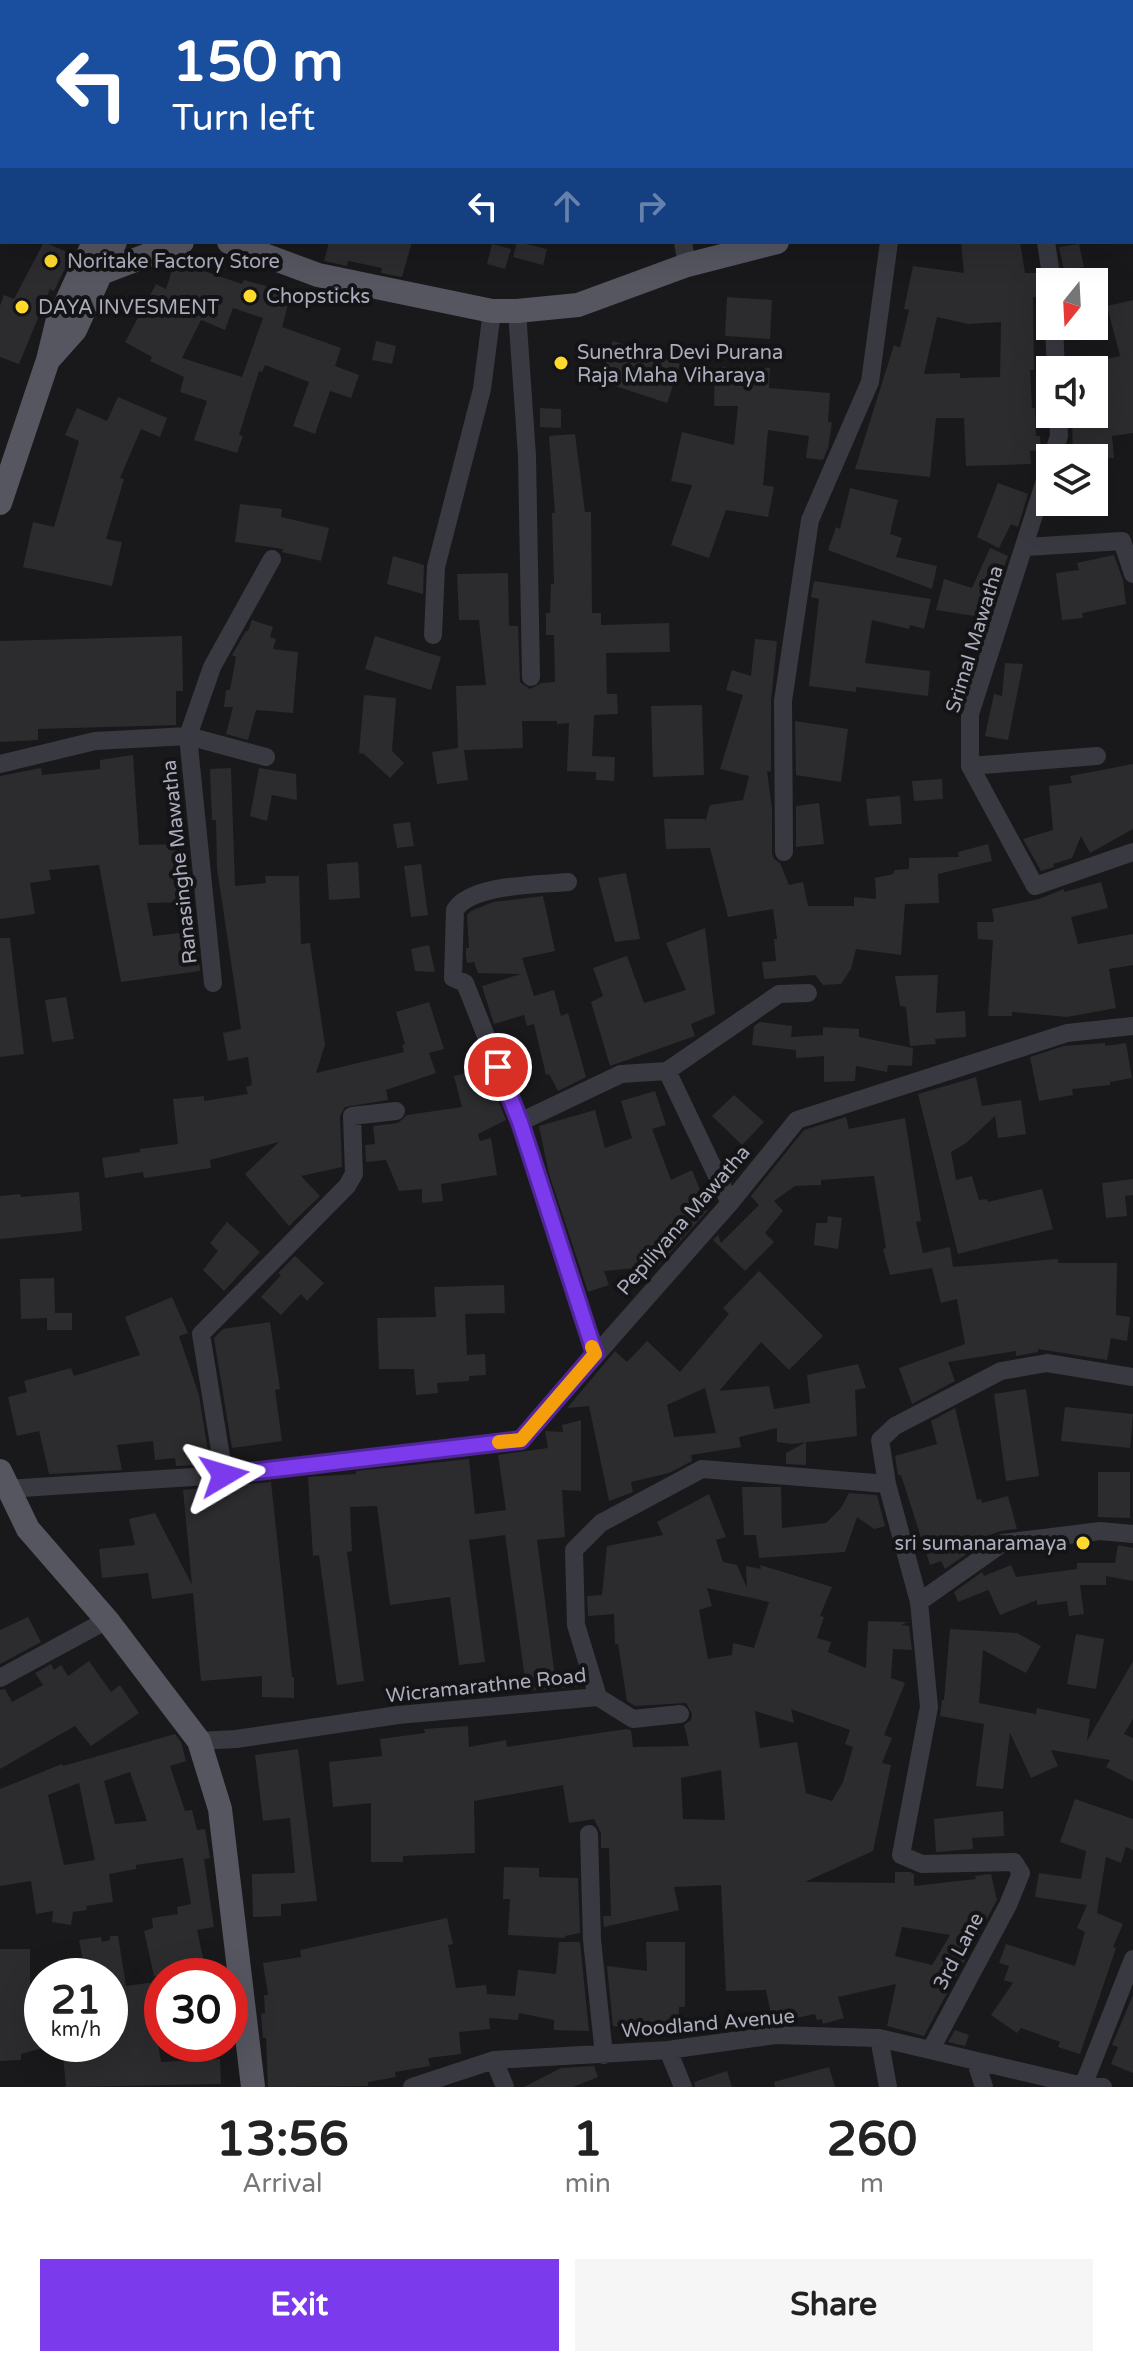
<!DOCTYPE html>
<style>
body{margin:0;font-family:"Varela Round",sans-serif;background:#f6f6f6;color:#222;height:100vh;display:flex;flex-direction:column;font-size:30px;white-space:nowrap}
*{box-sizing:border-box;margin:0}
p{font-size:26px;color:#767676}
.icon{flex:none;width:44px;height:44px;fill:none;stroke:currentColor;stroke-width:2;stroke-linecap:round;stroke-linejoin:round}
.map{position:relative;height:2087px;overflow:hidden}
.sheet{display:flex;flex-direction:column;background:#fff;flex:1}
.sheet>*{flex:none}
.top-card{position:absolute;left:0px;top:0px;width:1134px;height:244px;box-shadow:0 8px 32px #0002;background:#1a4fa0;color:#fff;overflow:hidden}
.needle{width:52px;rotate:198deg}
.buttons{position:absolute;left:1036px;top:268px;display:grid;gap:16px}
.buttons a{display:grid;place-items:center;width:72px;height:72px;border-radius:0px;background:#fff;box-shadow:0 8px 32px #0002;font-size:40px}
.speed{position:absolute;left:24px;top:1958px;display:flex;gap:16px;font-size:40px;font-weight:700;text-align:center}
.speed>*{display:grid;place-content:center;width:104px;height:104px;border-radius:50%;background:#fff;box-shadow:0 8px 32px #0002;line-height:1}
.speed small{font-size:20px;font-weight:400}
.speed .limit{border:12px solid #d22;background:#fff;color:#111}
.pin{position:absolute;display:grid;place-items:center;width:68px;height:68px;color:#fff;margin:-34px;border:4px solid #fff;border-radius:50%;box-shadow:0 2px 8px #0007}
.me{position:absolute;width:88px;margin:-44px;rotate:83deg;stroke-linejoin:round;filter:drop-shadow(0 0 6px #0008)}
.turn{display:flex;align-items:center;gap:28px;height:168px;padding:0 40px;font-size:36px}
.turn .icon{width:104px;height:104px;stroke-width:2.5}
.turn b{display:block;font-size:56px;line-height:68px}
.lanes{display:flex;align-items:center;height:76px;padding:0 40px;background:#0003;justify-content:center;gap:40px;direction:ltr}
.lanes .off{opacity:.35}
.eta{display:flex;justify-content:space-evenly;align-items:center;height:136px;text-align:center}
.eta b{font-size:48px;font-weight:700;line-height:56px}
.button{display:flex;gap:16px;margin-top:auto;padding:16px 40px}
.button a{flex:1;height:92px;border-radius:0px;background:#7c3aed;color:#fff;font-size:32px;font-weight:700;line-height:92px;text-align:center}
.button a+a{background:#f6f6f6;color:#222}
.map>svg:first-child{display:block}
.building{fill:#2c2c2f;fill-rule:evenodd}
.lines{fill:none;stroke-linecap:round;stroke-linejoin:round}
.minor{stroke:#393941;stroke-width:18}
.major{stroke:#555660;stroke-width:24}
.route-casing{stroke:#51269a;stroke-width:20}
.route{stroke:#7c3aed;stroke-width:14}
.slow{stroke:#f59e0b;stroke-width:14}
.poi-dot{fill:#ffda2d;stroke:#141416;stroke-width:3}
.labels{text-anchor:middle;stroke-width:8;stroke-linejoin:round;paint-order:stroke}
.poi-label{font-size:20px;fill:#aaacbc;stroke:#141416;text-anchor:start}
.street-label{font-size:20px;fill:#aaacbc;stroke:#141416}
</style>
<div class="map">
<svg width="1133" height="2087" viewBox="0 0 1133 2087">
<rect width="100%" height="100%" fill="#19191b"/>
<!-- building -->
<path class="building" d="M44,242L72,254L54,291L50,289L19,364L0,357V306L4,295L14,299Z
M329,242H412L402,277L381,273L382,268L348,261L347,266L324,261Z
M517,242L547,249L543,265L513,257Z
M961,242H1020L1025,273H1037L1038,297H1033L1034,370H1030L1032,408H1035L1036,436H1040L1041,450L1030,451L1031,464L966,466L964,418H936L930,477L855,469L894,345L900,348L909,310L904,309L913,266L964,273ZM937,317L968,324L1001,322L1000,377L960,378V373L924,374Z
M492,244L511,249L505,269L487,264Z
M1079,244L1084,267L1064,270L1059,247Z
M175,261L242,284L244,280L291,293L282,327L341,348L335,366L359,375L351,398L330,391L315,434L293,426L309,382L265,365L262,372L259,371L239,435L243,436L237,453L194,440L207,401L180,392L184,377L150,361L152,357L125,342L156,284L166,289ZM233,308L263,318L242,377L182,358L201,320L225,330Z
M727,297L772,300L770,339L725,336Z
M1133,300V433L1112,436L1114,458H1073L1072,417H1088V414H1094V366L1103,364L1102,360L1120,356L1107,306Z
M376,341L396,346L392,364L372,360Z
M613,341L680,364L667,403L600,381Z
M715,367L770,368L769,388L830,393L828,422H832L828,448L823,460L806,458L809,436L768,430L763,485L774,487L768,517L726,510L709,558L671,545L692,485L671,481L682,432L734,445L738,406H714Z
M118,397L167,418L160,437L141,429L120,478L124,479L106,539L122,542L112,586L23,567L33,522L54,527L79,441L65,435L77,408L107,421Z
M540,408L561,409V428L540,427Z
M575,434L585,512H591L592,613H601V625L669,623L670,652L606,653L607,694H617L618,714L594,715L592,756L615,757L614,781L596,780V772L567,771L569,723L557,724V721H522L523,748L464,750L468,780L437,784L432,752L458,748L456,686L486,685L479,620H459L457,574L508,573L509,626H518L520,682L530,689L541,683L555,682L554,635H546V613H550L551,584H554L552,513H555L549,436Z
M998,483L1028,494L1018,527L1011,524L999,548L977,537Z
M850,488L898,500L890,534L902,538L896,557L937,566L932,589L828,550L836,527L840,529Z
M240,504L282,509L281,517L329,528L321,561L282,552L283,549L235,542Z
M990,548L1008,556L997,587L994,586L987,618L936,610L944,579L972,588Z
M1114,555L1123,580L1126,604L1082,613L1083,618L1062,620L1056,573L1079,570L1077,563Z
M393,556L424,565L423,594L387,584Z
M814,581L931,599L924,629L910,625L909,629L872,620L865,663L930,671L928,696L856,687V692L809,686L819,599L811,597Z
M252,620L273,627L270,637L276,639L273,649L298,652L293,713L256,710L248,740L226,734L233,707H224L226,690H230L236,657L232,655L246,631H248Z
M182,636L183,691H176V725L38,729V740L0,742V641Z
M375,636L441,657L431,690L365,669Z
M755,639L777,641L771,701V772L767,771L772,808V853L774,859L780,863L789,885L803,882L808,906H854V897L876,899L875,878L893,874L895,870L909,869V858L959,857L958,852L988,844L992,861L938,874L939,903L905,904L901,955L856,949L851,969L841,984L823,985L815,975L764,979L762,962L776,961L774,939H777L773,909L728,917L710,848L666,849L664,819H705V822L710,805L743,800L749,776L720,769L743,695L726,690L732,670L751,676Z
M1005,663L1023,664L1008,740L985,736L994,694L1002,696Z
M364,695L396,698L392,751L404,763L390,778L364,754L359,753Z
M702,705L704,775L653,777L651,706Z
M795,721L848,729L841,782L796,775Z
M133,755L139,845L185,844L186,902L147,903L153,936L196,931L200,971L121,982L99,865L49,870L51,880L30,883L35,914L0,919V776L41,768L42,775L100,769V760Z
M1133,764V829L1090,853L1081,836L1072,858L1053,864L1054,867L1041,871L1023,839L1053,830L1049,786L1072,783L1070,776Z
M231,768L235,886L266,883L265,876H299L301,944L310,943L325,1045L316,1073L404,1052L402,1045L405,1044L396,1012L429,1002L444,1049L429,1053L436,1073L386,1090L388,1100L345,1107L340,1116L342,1167L301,1176L320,1196L289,1226L245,1174L279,1142L210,1160L211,1168L144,1178L143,1172L105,1178L102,1158L140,1152V1149L178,1144L173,1099L204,1096V1101L248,1094L246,1087L252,1085L248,1057L228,1061L223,1033L241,1029L217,868L216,820H212L210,769Z
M259,768L296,774L297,800L272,795L267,821L250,816Z
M942,779L943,799L914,801L912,781Z
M900,796L902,824L869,826L866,799Z
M819,803L824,844L796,847V806Z
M410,822L414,846L397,848L393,824Z
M358,862L360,898L329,900L327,864Z
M421,864L428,915L411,917L404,866Z
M626,873L640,939L615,942L598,878Z
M1101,882L1108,908L1071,917L1078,944L1133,934V965L1109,969L1116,1008L1067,1017L1012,1012V1016H988L993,940L978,939L977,922H994L992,909L1039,899L1064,889V892Z
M543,896L555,951L522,958L534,996L554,990L561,1016L568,1013L586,1077L558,1091L549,1074L546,1075L534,1024L527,1026L524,1015L494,1024L491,1015L482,986L521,974L478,973L474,962L467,963L466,956V948H469L467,915L471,911L493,902Z
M705,928L715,1014L691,1024L695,1036L610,1066L591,1002L603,996L593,968L627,956L644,1003L686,990L666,943Z
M0,938H10L24,1054L0,1057Z
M429,945L435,972L415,971L411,949Z
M938,975L936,1013L965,1011L966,1037L935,1039L936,1044L910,1046L906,1007L900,1006L895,976Z
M66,997L74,1039L52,1042L45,1000Z
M760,1022L792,1026L791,1037L823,1035V1027L859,1029V1037L913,1048L912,1066L888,1065L887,1072L856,1066L855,1081L824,1082V1056L796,1058V1050L752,1045L754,1026Z
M1105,1043V1046L1126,1043L1132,1078L1110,1082V1085L1072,1089L1073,1095L1039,1101L1030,1057L1064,1046Z
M486,1068L506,1120L478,1134L480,1141L491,1138L497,1175L441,1184L443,1201L422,1203V1189L399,1191L386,1160L366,1162L365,1145L375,1144L373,1126L398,1123L407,1115L462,1107L454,1076Z
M976,1077L982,1106L1021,1100L1026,1134L998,1138L995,1116L966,1143L951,1152L956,1180L972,1176L979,1200L987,1199L988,1202L1042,1189L1053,1229L958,1254L918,1094Z
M655,1091L666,1125L652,1129L671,1180L692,1170L708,1210L658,1266L604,1271L609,1285L588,1292L549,1174L539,1126L595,1110L605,1148L632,1138L621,1101Z
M734,1095L764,1122L742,1145L712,1116Z
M846,1117L849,1129L905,1118L921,1221L916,1222L923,1253L950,1247L953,1267L1058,1259V1263H1117L1116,1315L1130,1317L1127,1341L1111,1338L1107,1360L1038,1349V1352L1016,1356V1351L948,1362L955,1381L912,1404L899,1368L965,1344L957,1299L941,1303L932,1268L890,1275L883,1249L886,1248L874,1176L821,1180V1185L795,1186L774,1201L783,1211L765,1233L774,1242L745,1271L713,1240L718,1235L721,1243L759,1205L751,1196L804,1130Z
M1133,1179V1195L1125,1196L1127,1216L1106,1218L1102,1183Z
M79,1192L82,1231L0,1239V1196L20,1194L21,1197Z
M828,1216L842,1218L838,1249L814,1245L816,1223H827Z
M227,1222L260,1252L224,1291L203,1270L218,1251L210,1243Z
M295,1256L324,1283L307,1301L301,1294L281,1315L261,1297L281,1275L278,1273Z
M759,1271L823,1336L789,1370L761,1342L719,1391L769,1386L774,1409L810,1403L807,1375L858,1364L866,1388L855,1390L857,1436L792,1444L777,1442V1428L739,1437L741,1447L691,1455L692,1461L669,1473L631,1482L633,1492L609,1501L589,1406L567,1408L615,1351L627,1362L647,1341L680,1372L729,1314L723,1308ZM705,1388L716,1433L674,1437L667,1405Z
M54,1278L55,1313H72V1330H47V1318L21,1319L20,1279Z
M504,1285L505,1313L465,1314L467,1355L485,1354L486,1375L469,1376V1381L437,1383L438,1393L416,1395L414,1369H379L377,1318L436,1317L434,1287Z
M172,1297L188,1333L179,1336L199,1395L210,1464L176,1466L175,1458L155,1460L153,1441L117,1445L122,1470L49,1474L39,1431L17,1436L8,1397L27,1392L24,1381L71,1368L74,1376L140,1355L125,1317Z
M270,1322L280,1389L275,1390L282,1441L232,1448L214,1338L223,1329Z
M1026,1389L1039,1476L1006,1481L994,1394Z
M1065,1407L1133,1414L1130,1448L1061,1441Z
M955,1408L977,1500L981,1499L982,1503L1008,1496L1017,1529L1001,1531L973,1541L975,1548L945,1569L941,1561L930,1565L901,1475H898L895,1456L937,1444L931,1421Z
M581,1420V1491L562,1490L565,1537L537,1540L555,1677L579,1676L582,1686L495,1694L494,1681L525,1679L505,1535L469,1540L485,1662L459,1665L450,1597L390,1605L377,1506L350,1507L352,1551L347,1552L364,1681L337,1685L319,1555L313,1556L308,1477L356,1474V1471L469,1459L475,1514L506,1510L498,1455L548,1448L545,1431L563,1432L562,1425Z
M806,1442V1465L786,1464V1453Z
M1098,1472H1130V1518L1098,1517Z
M271,1482L292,1677H294V1698L262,1697V1676L201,1681L193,1593L152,1599L148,1573L102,1578L99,1549L135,1545L129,1519L155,1513L192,1585L183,1490Z
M742,1487H781L782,1528L826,1523L841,1508L849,1493L877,1495L885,1526L874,1529L857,1517L845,1552L759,1558L756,1535H744Z
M709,1494L726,1537L716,1540L723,1562L737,1565L747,1588L746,1566L761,1569L760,1565L832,1587L820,1616L824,1617L817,1638L831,1642L828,1652L866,1668L868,1621L908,1622L901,1625L909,1626L912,1650L893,1649L891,1678L905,1683L884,1735L892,1738L882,1763L891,1765L873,1851L805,1882L895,1883V1872H910L914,1874V1886L976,1879L975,1876L991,1874L997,1900L924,2036L887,2026L896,1984L838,1997L844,2018L823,2024L822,2019L817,2020L815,2014L773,2023L766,1990L726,1991L721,1885L674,1887L679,1910L604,1927L603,1916H611L609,1848H601V1833L594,1819L569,1823L563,1785L474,1801L475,1853L403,1856V1862H371V1803L333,1807L329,1762L382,1756L380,1739L425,1733L424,1729L468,1726L469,1747L506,1740L507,1747L626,1729L631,1730L633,1747L689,1746L684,1725L691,1720L692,1714L686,1703L635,1706L627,1701L618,1644H615L614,1614L588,1616L587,1596L602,1595L607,1546L663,1535L657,1522ZM707,1588L769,1602L754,1648L733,1643L732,1655L708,1659L699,1610L712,1606ZM791,1709L850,1730L845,1744L853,1747L843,1782L832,1801L806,1793L797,1742L760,1748L755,1711L794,1723ZM721,1770L725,1820L683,1819L681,1778ZM902,1927L950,1935L932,1965L895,1956Z
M1118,1545L1133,1548V1581L1106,1576V1585H1080L1084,1614L1069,1616L1067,1601L1037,1605V1600L1000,1615L987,1587L988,1590L958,1602L954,1592L982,1572L984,1576L1011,1565L1016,1577L1077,1569V1563H1115Z
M28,1617L41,1642L0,1664V1630Z
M950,1629L1017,1633L1041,1646L1026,1673L983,1650L979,1703L1036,1714L1037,1708L1090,1719L1087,1741L1133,1661V1719L1124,1734L1133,1738V1781L1106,1767L1110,1760L1051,1750L1058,1766L1031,1778L1010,1733L1003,1789L976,1786L984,1724L940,1716L942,1700H944Z
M1076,1634L1104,1639L1096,1689L1067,1684Z
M89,1661L111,1692L120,1685L139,1713L91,1746L75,1726L0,1769V1690L5,1689L12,1702L43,1685L35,1673L51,1664L54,1670L61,1665L68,1676Z
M175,1734L181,1742L186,1761L170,1766L185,1811L192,1810L197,1830L205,1829L210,1858L204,1859L214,1927L197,1930L207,1976H154L144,1931L153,1928L152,1918L178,1914L177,1907L191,1904L183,1858L136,1865V1869L109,1874L113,1902L86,1906L87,1910L73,1912L71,1925L52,1922L53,1911L36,1914L31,1881L0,1886V1789L62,1764L63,1766ZM130,1772L147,1821L115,1824L104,1781ZM79,1783L95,1860L64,1865L48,1795Z
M298,1749L317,1901L281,1904V1916L253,1917L252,1874L295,1873L290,1818L263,1821L255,1755Z
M1075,1799L1133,1819V1850L1126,1847L1121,1863L1106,1857L1097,1913L1123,1924L1113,1947L1116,1948L1080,2054L1058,2047L1060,2042L1021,2028L1017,2033L991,2015L1013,1983L1004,1980L1009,1966L999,1963L1006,1944L1075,1966L1085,1932L1077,1928L1087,1905L1035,1897L1039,1873L1081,1879L1086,1851L1060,1842Z
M1003,1811L1004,1836L972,1838L973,1849L936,1852L934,1819Z
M504,1867L539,1868V1877L578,1878L580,1933L565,1936V1938L508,1935L510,1899H503Z
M447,1918L453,1944L448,1945L456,1988L486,1985L487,1994L515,1996L518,1970L556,1974L559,1942H580L589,2031L554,2030V2020L519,2013L518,2020L489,2018L490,2029L459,2032L461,2054L428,2058L430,2066L395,2072L396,2077L368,2082V2086L268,2087L266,2038H263L261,2014L265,2013L264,1995H268L263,1963L301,1957L300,1950Z
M110,1936H118L126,1986L162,1981V2006L152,2008L161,2062L220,2059L221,2084L66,2087L62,2044H110V1976H98L96,1963L84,1965L79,1940L101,1937L102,1942L110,1940Z
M646,1942H685V2007H679V2034H648V2031L613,2026L607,1966L647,1971Z
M0,1949H30V1992H42V2015H37L42,2044L46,2047L21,2054V2060L0,2061Z
M1133,1995V2073L1111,2064L1118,2047L1112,2045Z
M955,2030L969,2035L965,2046L948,2042Z
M594,2066L598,2077L573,2087H524L561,2068Z
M829,2067L835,2087H775L774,2082Z
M727,2071L732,2087H695L694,2082Z"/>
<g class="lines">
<!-- minor -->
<path class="minor" d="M277,0L289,2
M949,0V2
M441,2V0
M657,2V0
M683,242L687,265
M1046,242L1052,282
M517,311L527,456L531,677
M1054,326L1056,370
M1052,458L1059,436L1058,414
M1050,465L970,714V766L1035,886L1133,852
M1026,547L1122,541L1133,574
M433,635L436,567L482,389L492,311
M266,757L188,736L212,667L272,559
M0,764L95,741L188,736L213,983
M970,766L1097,756
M784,852L783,701L810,520L870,382L889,242
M568,882C538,885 471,884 455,910L453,978L465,983L520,1122L595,1354
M667,1071L779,994L808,993
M520,1122L621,1074L667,1071L730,1203
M224,1475L201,1334L347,1186L354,1174L352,1116L396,1111
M887,1484L919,1602L929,1707L901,1855L922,1864L1014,1862L1021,1873L1008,1905L931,2049
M6,1489L224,1475L521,1440L730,1203L797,1120L1067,1033L1133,1026
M919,1602L1003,1543L1100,1531L1133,1534
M0,1678L107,1620
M598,1697L633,1719L680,1714
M199,1741L236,1739L398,1715L598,1697L576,1625L574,1550L601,1523L702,1469L887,1484L880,1440L895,1426L1001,1371L1047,1363L1133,1377
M589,1834L592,1940L604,2055
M879,2038L888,2087
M668,2050L683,2087
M494,2060L505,2087
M976,2062L984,2087
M1083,2086L1133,1959
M412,2087L494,2060L668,2050L775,2035L879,2038L1083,2086L1103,2087"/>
<!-- major -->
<path class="major" d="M165,2V0
M189,2V0
M1132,106L1133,105
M0,122L2,123
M229,242L318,275L492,311H517L578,305L687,265L777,242
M101,273L182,242
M50,358L75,330L115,242
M0,503L48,360L57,323L94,242
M0,1471L28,1529L107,1620L199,1741L220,1809L253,2087"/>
</g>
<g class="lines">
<defs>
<path id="route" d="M224,1475L521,1440L595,1354L520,1122L498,1067"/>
</defs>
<!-- route casing -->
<use href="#route" class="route-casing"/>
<!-- route -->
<use href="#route" class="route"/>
<!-- slow -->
<path class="slow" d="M499,1442L521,1440L595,1354L592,1347"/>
</g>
<!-- markers -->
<g class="poi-dot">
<circle cx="51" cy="261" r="8"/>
<circle cx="250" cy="296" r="8"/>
<circle cx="22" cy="307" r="8"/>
<circle cx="561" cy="363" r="8"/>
<circle cx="1083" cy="1543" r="8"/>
</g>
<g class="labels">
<!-- poi labels -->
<g class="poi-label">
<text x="67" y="268">Noritake Factory Store</text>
<text x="266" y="303">Chopsticks</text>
<text x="38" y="314">DAYA INVESMENT</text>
<text x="577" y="359">Sunethra Devi Purana<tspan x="577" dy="23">Raja Maha Viharaya</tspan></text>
<text x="1067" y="1550" text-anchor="end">sri sumanaramaya</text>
</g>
<!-- street labels -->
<g class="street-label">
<text transform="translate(974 639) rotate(-73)" y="7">Srimal Mawatha</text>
<text transform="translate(179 862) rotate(-96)" y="7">Ranasinghe Mawatha</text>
<text transform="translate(683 1220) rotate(-49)" y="7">Pepiliyana Mawatha</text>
<text transform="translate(486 1685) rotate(-6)" y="7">Wicramarathne Road</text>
<text transform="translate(958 1951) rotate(-62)" y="7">3rd Lane</text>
<text transform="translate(708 2023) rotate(-5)" y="7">Woodland Avenue</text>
</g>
</g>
</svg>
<div class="buttons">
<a><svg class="needle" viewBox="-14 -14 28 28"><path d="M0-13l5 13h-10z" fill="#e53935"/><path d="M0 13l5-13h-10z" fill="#767676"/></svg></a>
<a><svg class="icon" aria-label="sound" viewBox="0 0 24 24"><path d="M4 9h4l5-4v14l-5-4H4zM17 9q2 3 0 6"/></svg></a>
<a><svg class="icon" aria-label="layers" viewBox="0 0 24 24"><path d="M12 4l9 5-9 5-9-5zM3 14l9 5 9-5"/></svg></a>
</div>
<div class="speed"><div>21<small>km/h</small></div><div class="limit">30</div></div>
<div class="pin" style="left:498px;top:1067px;background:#d93025"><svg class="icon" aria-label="arrive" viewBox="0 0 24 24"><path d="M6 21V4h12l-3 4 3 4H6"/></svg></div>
<svg class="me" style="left:224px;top:1475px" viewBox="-20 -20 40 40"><path d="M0-17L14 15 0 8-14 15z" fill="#7c3aed" stroke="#fff" stroke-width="4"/></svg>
<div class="top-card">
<div class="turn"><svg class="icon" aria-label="left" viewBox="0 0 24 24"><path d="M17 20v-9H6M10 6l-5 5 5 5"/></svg><div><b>150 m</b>Turn left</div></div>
<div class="lanes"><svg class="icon" aria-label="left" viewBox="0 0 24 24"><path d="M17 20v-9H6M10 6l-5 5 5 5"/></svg><svg class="icon off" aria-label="ahead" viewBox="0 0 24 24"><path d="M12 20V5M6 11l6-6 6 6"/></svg><svg class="icon off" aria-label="right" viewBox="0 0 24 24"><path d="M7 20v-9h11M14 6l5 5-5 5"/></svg></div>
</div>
</div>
<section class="sheet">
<div class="eta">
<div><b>13:56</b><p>Arrival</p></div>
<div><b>1</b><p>min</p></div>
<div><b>260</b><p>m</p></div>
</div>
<div class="button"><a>Exit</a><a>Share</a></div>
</section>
